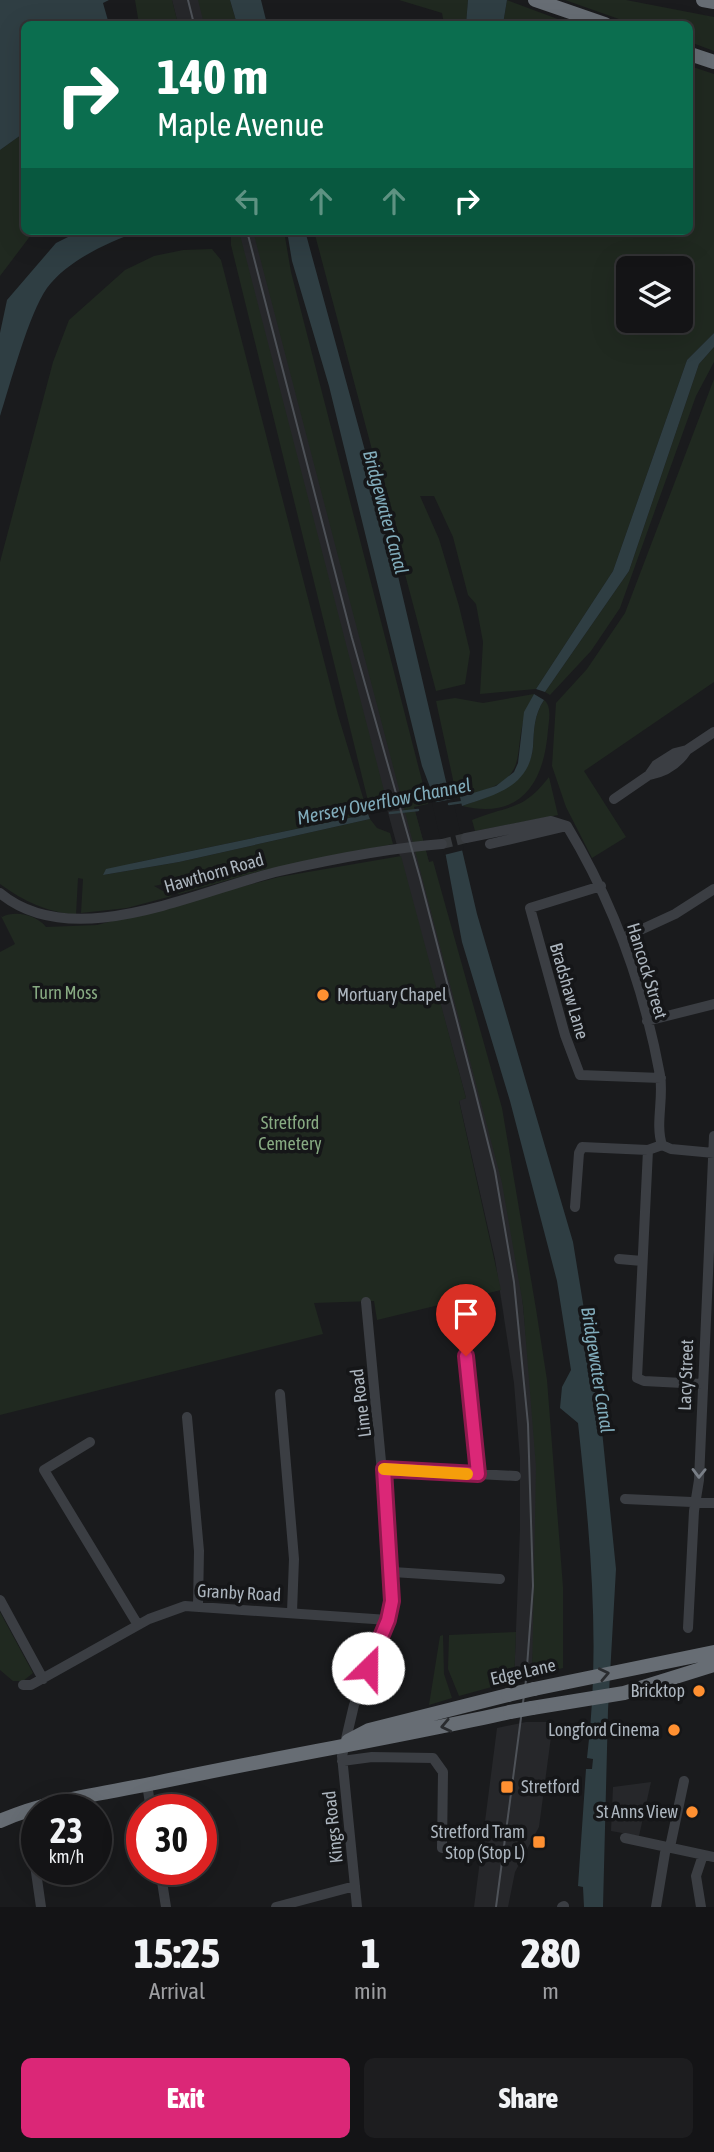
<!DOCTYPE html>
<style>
body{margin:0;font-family:"Asap Condensed",sans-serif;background:#1d1d1f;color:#f1f3f6;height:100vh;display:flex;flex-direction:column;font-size:26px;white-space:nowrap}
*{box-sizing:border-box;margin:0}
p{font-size:23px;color:#9d9ea1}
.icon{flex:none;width:38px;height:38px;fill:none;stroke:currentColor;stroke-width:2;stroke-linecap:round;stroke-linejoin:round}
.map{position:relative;height:1907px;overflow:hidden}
.panel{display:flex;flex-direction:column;background:#141416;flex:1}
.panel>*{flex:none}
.guide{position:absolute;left:21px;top:21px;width:672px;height:214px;border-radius:10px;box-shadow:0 7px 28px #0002,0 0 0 2px #333335;background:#0b6e4f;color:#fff;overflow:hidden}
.tools{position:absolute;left:616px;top:256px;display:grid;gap:14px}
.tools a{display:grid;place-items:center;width:77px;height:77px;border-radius:10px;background:#141416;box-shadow:0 7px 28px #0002,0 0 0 2px #333335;font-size:35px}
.speed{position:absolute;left:21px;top:1794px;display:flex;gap:14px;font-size:35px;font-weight:700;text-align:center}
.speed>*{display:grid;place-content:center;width:91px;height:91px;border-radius:50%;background:#141416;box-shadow:0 7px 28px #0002,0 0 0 2px #333335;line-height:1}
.speed small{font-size:18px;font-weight:400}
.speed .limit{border:10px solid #d22;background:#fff;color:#111}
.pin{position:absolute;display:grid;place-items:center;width:60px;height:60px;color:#fff;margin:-72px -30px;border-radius:50% 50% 50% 0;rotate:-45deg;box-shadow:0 0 7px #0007}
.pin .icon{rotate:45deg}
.me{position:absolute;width:77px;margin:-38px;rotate:23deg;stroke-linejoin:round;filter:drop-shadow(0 0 5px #0008)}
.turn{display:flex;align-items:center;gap:24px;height:147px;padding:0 21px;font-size:32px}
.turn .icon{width:91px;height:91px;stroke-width:2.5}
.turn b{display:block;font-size:49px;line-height:60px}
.lanes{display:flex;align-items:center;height:66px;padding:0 21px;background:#0003;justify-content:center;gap:35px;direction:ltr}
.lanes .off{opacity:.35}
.eta{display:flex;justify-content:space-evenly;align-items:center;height:119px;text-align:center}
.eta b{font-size:42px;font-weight:800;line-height:49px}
.action{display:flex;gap:14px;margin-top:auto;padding:14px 21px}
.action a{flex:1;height:80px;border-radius:10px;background:#db2777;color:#fff;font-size:28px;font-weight:800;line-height:80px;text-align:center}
.action a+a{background:#1d1d1f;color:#f1f3f6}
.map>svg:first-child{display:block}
.built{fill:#26272a}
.green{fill:#202920;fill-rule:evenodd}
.water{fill:#2f3e43}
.pier{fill:#1a1b1d}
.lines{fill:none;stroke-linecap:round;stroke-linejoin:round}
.stream{stroke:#2f3e43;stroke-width:2.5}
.minor-tunnel{stroke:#373a3d;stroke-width:10;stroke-dasharray:10 5;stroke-linecap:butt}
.minor{stroke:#3b3e43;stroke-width:10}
.highway{stroke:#676d74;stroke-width:14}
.tram{stroke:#4e5258;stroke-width:2}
.highway-bridge{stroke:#676d74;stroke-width:14}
.oneway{stroke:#797f87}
.oneway2{stroke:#2a2c2f}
.route-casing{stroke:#8e194d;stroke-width:18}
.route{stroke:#db2777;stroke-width:12}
.slow{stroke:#f59e0b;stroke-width:12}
.poi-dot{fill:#ff9031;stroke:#151618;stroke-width:2.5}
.labels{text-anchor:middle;stroke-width:7;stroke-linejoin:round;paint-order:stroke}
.street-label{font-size:18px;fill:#acb5be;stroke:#151618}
.park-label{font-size:18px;fill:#87aa82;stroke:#151618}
.poi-label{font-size:18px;fill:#acb5be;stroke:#151618;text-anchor:end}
.water-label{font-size:19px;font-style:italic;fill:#81acbb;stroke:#151618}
</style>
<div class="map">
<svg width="714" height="1907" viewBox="0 0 714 1907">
<rect width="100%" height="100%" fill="#1a1b1d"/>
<!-- built -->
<path class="built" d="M172,0H208L215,24H178Z
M236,231H265L312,394L414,808L490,1085L518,1255L537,1448L538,1535L532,1676L514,1681L520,1529V1459L514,1383L495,1259L459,1100L466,1098L355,692Z
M526,1722H553L539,1827L515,1872L508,1907H474L497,1728Z
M651,1782L639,1836L611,1831L613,1787Z"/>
<!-- green -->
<path class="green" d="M135,0H172L178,24H139Z
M198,0H230L237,24H204Z
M399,0H468L466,24H444L442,13Z
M507,0L571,24H503Z
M565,0H626L714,17V51L690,42V24H633Z
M690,66L714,74V333L687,360L613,571L536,689L480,694L483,642L476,604L468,595L453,537L434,496H420L439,539L459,606L470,652L465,684L436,691L314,231H690ZM628,268H681V320H628Z
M21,135L24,143V231H34L0,276V150Z
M236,231H239L389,810L371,813L231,245V235Z
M253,231H284L291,272L428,804L414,807L429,862L433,861L502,1108L536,1309L547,1380L563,1587V1668L532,1676L536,1467L523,1305L502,1183Z
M212,249L221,260L338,715L368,814L134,863L103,875L179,862L370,819L377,828L390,833L393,844L264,870L179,894L164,884L154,886L172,896L127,908L81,913L83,879L78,878L76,915C45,911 25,902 0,884V562L53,362L69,320L125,270L154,256L183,250Z
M714,347V362L696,396L620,608L591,651L550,695L545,692L629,571L699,364Z
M714,379V682L584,771L626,837L592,858L566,807L552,766L556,703L587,669L625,613Z
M534,694C502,754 546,778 457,798L436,701L455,698L483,703Z
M544,700C552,706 549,720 548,730C544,783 521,820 462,806C492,796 530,783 533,747C534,729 534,715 544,700Z
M549,777L558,815L475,831L472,820C509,804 521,813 549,777Z
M401,856L466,1098L459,1101L501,1290L377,1320L374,1301L314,1303L323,1334L0,1415V952L15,944L0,914L2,917C15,910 37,915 46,927L97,925L279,877Z
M0,1612L33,1673L23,1681H13L0,1670Z
M516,1632L514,1681L459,1696L448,1669L449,1635Z
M443,1635L444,1674L452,1698L429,1705L440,1636Z"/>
<!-- water -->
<path class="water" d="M0,0H109L103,3L109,24H24V143L21,135L0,150Z
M230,0H261L267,24H237Z
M468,0H507L503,24H466Z
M80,231H139C107,243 68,260 47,288C29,313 10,385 0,416V333L7,300L56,243Z
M287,231H305L307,238L391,546L477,914L573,1242L599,1401L616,1569L608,1710L603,1907H584L583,1887L578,1886L586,1769H592L593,1759L587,1758C601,1646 590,1535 578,1423L560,1408L562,1387L571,1370L557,1281L510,1101L462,942L436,803L422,766L329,386L292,261Z
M714,333V347L699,364L629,571L545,692L536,689L613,571L687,360Z
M534,694L544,700C534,715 534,729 533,747C529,787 495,795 462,806L460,797L496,786L514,772L518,763L524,712Z
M368,814L370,819L179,862L103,875L106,869L134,863Z"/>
<!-- pier -->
<path class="pier" d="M453,799L464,850L444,855L432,803Z"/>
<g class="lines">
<!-- stream -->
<path class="stream" d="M449,804L463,802
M390,813L418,810"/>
<!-- minor-tunnel -->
<path class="minor-tunnel" d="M442,844L466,838"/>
<!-- minor -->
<path class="minor" d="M649,775C666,772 678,764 687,750
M614,799L649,775L656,765L675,753L687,750L714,732
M466,838L551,821L567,826C613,902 644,988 660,1075C664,1098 655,1124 662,1145
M490,844L567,826
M601,886L530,908L565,1035L580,1075L661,1078
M0,893C73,954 199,890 280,871C333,859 388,848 442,844
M623,938L675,914L714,889
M647,1021L714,1004
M662,1145L671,1149L714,1153
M648,1150L637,1378L644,1381L702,1384
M575,1207L579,1153L582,1147L648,1150L662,1145
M619,1259L642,1261
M465,1356L478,1474
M280,1394L294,1559L292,1612
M187,1417L199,1551L198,1605
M90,1442L44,1470L138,1625
M384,1469L516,1476
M625,1499L714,1503
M393,1572L500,1579
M0,1600L43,1679
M688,1628L694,1511L699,1480L714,1136
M23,1685H31L149,1619L185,1606L388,1620
M342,1761L372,1757L433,1758L443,1772L442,1848
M147,1784L151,1810
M27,1809L41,1907
M625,1838L714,1857
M670,1847L684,1781
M160,1869L166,1907
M276,1907L355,1886
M357,1907L342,1756L354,1705L391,1612L393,1589L366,1302
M562,1907L564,1906
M656,1907L666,1847
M701,1907L696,1876L703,1855"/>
<!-- highway -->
<path class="highway" d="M535,0L605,24
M703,0L714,2
M690,54L714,62
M534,1689L714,1652
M532,1708L624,1693L714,1665
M348,1741L369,1730L508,1695
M0,1821C50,1799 102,1794 155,1783C273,1758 392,1738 510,1712"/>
<!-- tram -->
<path class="tram" d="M188,0L194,24
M247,231L352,638L420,878L475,1091L495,1171L514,1282L528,1424L533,1586L526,1680L496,1907"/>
<!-- highway-bridge -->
<path class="highway-bridge" d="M508,1695L534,1689
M510,1712L532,1708"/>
</g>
<!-- one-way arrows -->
<defs><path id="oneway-chevron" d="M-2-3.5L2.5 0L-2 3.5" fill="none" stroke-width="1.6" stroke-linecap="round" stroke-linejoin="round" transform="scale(1.75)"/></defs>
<use class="oneway" href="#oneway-chevron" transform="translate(699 1473) rotate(91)"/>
<g class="oneway2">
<use href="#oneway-chevron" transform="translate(604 1674) rotate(-12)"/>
<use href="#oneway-chevron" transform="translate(446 1726) rotate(168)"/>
</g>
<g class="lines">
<defs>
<path id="route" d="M368,1668L388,1620L392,1601L384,1469L478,1474L466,1356"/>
</defs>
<!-- route casing -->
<use href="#route" class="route-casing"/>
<!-- route -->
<use href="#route" class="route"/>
<!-- slow -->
<path class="slow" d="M384,1469L467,1474"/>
</g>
<!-- markers -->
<g class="poi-dot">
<circle cx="323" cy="995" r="7"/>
<circle cx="699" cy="1691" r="7"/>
<circle cx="674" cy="1730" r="7"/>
<rect x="500" y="1780" width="14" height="14" rx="3.5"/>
<circle cx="692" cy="1812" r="7"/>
<rect x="532" y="1835" width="14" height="14" rx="3.5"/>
</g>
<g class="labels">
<!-- street labels -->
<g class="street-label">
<text transform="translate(214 873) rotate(-16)" y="6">Hawthorn Road</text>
<text transform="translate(647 971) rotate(73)" y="6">Hancock Street</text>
<text transform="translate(569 991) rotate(74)" y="6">Bradshaw Lane</text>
<text transform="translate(686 1375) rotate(-88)" y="6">Lacy Street</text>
<text transform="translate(361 1403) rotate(-97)" y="6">Lime Road</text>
<text transform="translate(239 1593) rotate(3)" y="6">Granby Road</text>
<text transform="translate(523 1672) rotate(-13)" y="6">Edge Lane</text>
<text transform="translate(333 1827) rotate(-96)" y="6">Kings Road</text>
</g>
<!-- park labels -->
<g class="park-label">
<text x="65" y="999">Turn Moss</text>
<text x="290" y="1129">Stretford<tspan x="290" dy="21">Cemetery</tspan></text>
</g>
<!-- poi labels -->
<g class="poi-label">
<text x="337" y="1001" text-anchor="start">Mortuary Chapel</text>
<text x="685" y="1697">Bricktop</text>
<text x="660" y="1736">Longford Cinema</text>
<text x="521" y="1793" text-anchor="start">Stretford</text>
<text x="678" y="1818">St Anns View</text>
<text x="525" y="1838">Stretford Tram<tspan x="525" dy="21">Stop (Stop L)</tspan></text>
</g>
<!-- water labels -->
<g class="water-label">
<text transform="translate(386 512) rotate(75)" y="7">Bridgewater Canal</text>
<text transform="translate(384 801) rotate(-11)" y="7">Mersey Overflow Channel</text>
<text transform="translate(598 1370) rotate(81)" y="7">Bridgewater Canal</text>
</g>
</g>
</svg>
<div class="tools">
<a><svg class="icon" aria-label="layers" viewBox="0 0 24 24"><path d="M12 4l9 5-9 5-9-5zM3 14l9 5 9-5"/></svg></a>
</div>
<div class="speed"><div>23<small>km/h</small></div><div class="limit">30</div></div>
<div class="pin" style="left:466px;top:1356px;background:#d93025"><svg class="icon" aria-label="arrive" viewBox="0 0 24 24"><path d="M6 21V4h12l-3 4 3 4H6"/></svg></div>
<svg class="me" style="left:368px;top:1668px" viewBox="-20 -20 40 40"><circle r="19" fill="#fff"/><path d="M0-13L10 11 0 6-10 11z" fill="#db2777"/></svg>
<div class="guide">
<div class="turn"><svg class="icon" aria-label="right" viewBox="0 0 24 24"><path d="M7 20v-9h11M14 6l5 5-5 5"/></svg><div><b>140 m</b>Maple Avenue</div></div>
<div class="lanes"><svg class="icon off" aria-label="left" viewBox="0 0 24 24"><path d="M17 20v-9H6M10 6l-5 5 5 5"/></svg><svg class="icon off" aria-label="ahead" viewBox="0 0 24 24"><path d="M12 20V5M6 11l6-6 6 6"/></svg><svg class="icon off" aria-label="ahead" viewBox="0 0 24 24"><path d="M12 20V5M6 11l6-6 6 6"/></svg><svg class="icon" aria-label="right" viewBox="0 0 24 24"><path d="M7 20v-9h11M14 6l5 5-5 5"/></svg></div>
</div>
</div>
<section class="panel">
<div class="eta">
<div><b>15:25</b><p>Arrival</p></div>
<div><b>1</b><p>min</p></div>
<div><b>280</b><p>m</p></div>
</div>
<div class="action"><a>Exit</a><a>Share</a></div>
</section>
